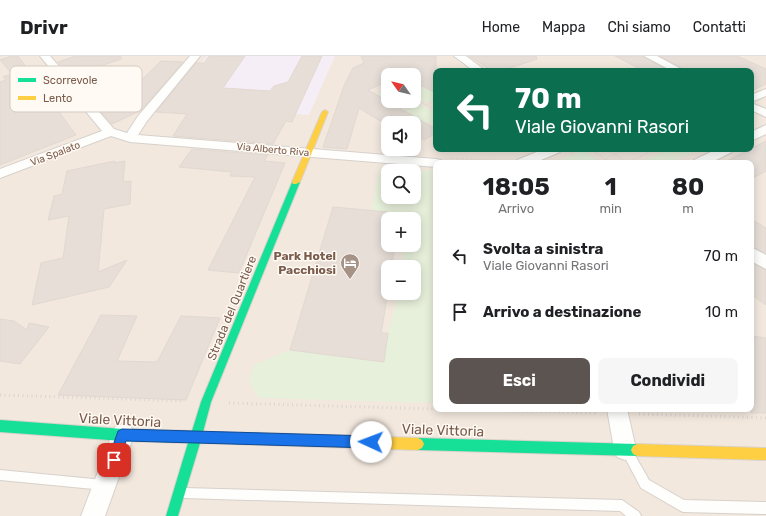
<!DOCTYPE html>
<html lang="it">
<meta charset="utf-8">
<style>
body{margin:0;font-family:Rubik,sans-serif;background:#f6f6f6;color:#202124;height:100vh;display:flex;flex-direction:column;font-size:15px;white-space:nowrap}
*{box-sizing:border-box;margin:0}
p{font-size:13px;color:#757577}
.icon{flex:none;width:22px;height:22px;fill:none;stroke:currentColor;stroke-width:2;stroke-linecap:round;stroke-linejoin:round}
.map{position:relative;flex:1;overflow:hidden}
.side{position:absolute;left:433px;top:104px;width:321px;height:252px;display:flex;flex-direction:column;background:#fff;border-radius:8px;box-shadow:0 2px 10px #0003}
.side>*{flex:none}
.guide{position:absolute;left:433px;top:12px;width:321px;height:84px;border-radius:8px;box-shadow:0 2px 10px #0003;background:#0b6e4f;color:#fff;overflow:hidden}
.needle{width:26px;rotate:304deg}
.fabs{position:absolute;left:381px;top:12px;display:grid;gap:8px}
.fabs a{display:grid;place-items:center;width:40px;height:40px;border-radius:8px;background:#fff;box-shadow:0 2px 10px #0003;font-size:20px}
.pin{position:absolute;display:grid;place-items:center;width:34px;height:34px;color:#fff;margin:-17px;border-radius:8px;box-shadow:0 2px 6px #0006}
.me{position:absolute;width:44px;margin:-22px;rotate:272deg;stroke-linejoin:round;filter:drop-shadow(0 0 3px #0008)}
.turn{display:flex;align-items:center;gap:14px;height:84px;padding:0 16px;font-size:18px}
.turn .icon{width:52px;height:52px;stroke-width:2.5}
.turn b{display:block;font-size:28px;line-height:34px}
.eta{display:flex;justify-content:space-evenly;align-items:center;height:68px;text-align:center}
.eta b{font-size:24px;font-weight:700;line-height:28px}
.cta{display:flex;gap:8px;margin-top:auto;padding:8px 16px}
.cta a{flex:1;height:46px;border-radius:8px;background:#5c5450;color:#fff;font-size:16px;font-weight:700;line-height:46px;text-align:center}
.cta a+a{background:#f6f6f6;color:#202124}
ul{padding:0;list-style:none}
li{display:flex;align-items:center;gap:12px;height:56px;padding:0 16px}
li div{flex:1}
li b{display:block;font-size:15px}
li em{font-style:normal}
header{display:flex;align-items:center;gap:24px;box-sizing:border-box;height:56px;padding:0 20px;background:#fff;border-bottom:1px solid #e0e0e0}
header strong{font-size:19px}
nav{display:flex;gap:22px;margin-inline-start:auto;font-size:14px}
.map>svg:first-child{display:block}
.residential{fill:#f2e8de;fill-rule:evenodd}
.education{fill:#f6eef6}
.green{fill:#e7f0db;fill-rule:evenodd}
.building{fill:#e6ded7;stroke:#e2d8d2}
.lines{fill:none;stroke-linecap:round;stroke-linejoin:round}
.lane-casing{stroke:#d7d1cb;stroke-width:2}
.street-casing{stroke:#d7d1cb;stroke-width:2}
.fast-casing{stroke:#d9d2cb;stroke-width:2}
.slow-casing{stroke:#d9d2cb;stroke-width:2}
.path-far1{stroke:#dcd5d0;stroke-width:1.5;stroke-dasharray:0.5 2;stroke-linecap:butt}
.path{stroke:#dcd5d0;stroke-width:3;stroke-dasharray:1 3.5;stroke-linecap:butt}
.lane{fill:#fefefd;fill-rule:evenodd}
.street{fill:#fefefd;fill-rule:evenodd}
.fast{fill:#16e098;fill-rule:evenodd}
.slow{fill:#ffcf43;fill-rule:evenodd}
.route{fill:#1a73e8;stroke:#114b97}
.labels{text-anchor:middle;stroke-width:3;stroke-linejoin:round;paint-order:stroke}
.far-street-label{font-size:10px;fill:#7a5c4d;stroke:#fffaf3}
.poi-label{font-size:12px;font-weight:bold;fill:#7a5c4d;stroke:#fffaf3;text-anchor:end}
.street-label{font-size:12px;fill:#7a5c4d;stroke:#fffaf3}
.near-street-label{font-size:14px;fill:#7a5c4d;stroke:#fffaf3}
.key{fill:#fffaf3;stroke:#d7cbc1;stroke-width:1}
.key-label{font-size:11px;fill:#7a5c4d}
</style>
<header>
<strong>Drivr</strong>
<nav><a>Home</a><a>Mappa</a><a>Chi siamo</a><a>Contatti</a></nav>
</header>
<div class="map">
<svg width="766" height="460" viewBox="0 0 766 460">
<rect width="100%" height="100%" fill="#f9f5f0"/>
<!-- residential -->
<path class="residential" d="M0,0H766V460H0ZM436,15H751V93H436ZM388,19H414V45H388ZM388,67H414V93H388ZM436,107H751V353H436ZM388,115H414V141H388ZM388,163H414V189H388ZM388,211H414V237H388Z"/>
<!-- education -->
<path class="education" d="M207,0H335L309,59L169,47Z"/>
<!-- green -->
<path class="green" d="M414,26L436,37V42L426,47L414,40Z
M388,33V45H414L417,46L402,54L375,38Z
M420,48L436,57V62L426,68L405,55Z
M669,93H699L670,107L642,106Z
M583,94L602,107H553Z
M380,111L436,115V347L259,342L249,325L254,309L290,294L383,306L388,277L399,237H414V211H403V189H414V163H405V158L371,155ZM388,115H414V141H388Z"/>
<!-- building -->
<path class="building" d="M12,0H18L76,79L0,109V26L6,24L3,21L12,18L0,4Z
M76,0H121V3L89,14L119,46L161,5L183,6L140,55L112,68L58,6Z
M209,0H245L223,32L270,35L274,30L288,26L302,0H322L292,66L286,65L273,88L173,80L187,58L156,56L196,7H204Z
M361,0H436V37L414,26V19H388V25L368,34L436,73V77L424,84L414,78V67H388L387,69L359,52L347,93L323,91L344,30L353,12L364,7Z
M469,0H536L537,3L501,15H492Z
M615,0H643L669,15H644Z
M660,0H737L766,13V28L751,35V15H686Z
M766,85V115L751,123V107H723Z
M192,93L268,99L264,105L285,107L239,217L208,214L255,121L230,120L232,116L179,111Z
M115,105L114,107L125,105L123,126L131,125L130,148L104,153L98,216L127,204L109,231L32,249L41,207L63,202L69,160L48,164L54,140L62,138L67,115Z
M333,151L388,156V195H394L392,211H388V237L381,277H388L384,306L290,294Z
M751,163L766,172V197L751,190Z
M751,207L766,214V249L751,238Z
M101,259L137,260L117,305L157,306L181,260L220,262L186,344L58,339Z
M0,263L14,265L27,274L29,267L49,271L20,308L0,305Z
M751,280L766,282V357H751Z"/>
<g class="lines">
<defs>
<path id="lane" d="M628,393L632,394L649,424L684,444L766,446V458L683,456L679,454L641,432L623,398L624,394Z
M0,414L104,424L108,425L109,429L108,433L104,434L0,424Z
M184,432L622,444L639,456L641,460H626L620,455L184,442L180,441L179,437L180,433Z"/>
<path id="street" d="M40,0H50L114,73L127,77L138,60L190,0H200L147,65L138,79L436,103L441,104L443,107H436V111L130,86L111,80L0,122V113L102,75Z
M454,0H466L486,15H474Z
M644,0H657L685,15H672Z
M766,33V40L751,46V39Z
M751,47L766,53V61L751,54Z
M766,69V78L751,85V76Z
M544,93H561L560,96L534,107H515L517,104Z
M717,93H733L732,96L710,107H692L694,104Z
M751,191L766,199V213L751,205Z
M607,353H627L636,393L633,401L625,404L617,401L614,393Z
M123,368L131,371L134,379L105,460H81L115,371Z"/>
<path id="fast" d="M293,124H299L300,126L211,346L203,376L263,377L267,379L269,383L267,387L263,389L200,387L178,460H166L188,387L123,385L0,376V364L123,373L192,375L201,346Z
M418,382L637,388L641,390L643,394L641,398L637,400L418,394L414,392L412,388L414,384Z"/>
<path id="slow" d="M325,54L328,56L300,126L296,128H293L292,126L322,56Z
M263,377L418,382L422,384L424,388L422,392L418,394L263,389L259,387L257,383L259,379Z
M637,388L766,392V404L637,400L633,398L631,394L633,390Z"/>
</defs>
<!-- lane casing -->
<use href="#lane" class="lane-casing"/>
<!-- street casing -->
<use href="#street" class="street-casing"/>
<!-- fast casing -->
<use href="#fast" class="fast-casing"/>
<!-- slow casing -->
<use href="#slow" class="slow-casing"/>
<!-- path-far1 -->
<path class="path-far1" d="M385,26L388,28
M414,42L436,54
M426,49L436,43
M404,55L420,46
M590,93L611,107
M607,93L628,107
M570,97L580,93
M451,102L506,105
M605,103L626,93
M627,107L656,93
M675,107L684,103"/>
<!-- path -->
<path class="path" d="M0,339L184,345
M229,347L436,353
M446,353L598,357
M639,358L766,362"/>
<!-- lane -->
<use href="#lane" class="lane"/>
<!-- street -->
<use href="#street" class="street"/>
<!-- fast -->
<use href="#fast" class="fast"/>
<!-- slow -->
<use href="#slow" class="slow"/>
</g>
<!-- route -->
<path class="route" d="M122,373L371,380L375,382L376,386L375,390L371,392L126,385L118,408L114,410L109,408L108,404L118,375Z"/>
<!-- icons -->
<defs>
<symbol id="hotel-pin" viewBox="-11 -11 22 30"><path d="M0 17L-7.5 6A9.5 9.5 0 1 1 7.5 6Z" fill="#a69286" stroke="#fffaf3"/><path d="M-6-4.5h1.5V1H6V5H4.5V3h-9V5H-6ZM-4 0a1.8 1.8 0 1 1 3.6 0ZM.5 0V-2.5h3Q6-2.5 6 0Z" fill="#fff"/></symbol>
</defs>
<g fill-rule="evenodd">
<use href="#hotel-pin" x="339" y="196" width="22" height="30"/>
</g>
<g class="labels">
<!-- far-street labels -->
<g class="far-street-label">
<text transform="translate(273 93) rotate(5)" y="4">Via Alberto Riva</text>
<text transform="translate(55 97) rotate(-21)" y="4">Via Spalato</text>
</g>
<!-- poi labels -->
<g class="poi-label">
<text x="336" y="204">Park Hotel<tspan x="336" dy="14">Pacchiosi</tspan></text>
</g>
<!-- street labels -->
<g class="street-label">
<text transform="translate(232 252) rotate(-68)" y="4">Strada del Quartiere</text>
</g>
<!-- near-street labels -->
<g class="near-street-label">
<text transform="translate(120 364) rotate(3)" y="5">Viale Vittoria</text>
<text transform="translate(443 374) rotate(2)" y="5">Viale Vittoria</text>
</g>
</g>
<!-- legend -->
<rect x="10" y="10" width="132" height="46" rx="6" class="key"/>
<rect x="18" y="22" width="18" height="4" fill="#16e098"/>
<rect x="18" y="40" width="18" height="4" fill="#ffcf43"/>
<g class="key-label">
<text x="43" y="28">Scorrevole</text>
<text x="43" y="46">Lento</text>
</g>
</svg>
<div class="fabs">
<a><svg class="needle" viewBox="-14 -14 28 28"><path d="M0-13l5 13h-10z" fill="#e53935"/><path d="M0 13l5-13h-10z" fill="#757577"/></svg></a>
<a><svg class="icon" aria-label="sound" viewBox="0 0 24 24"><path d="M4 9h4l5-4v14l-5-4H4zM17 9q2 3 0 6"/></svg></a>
<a><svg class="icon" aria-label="search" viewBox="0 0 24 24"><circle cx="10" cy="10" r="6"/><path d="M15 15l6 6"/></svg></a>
<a>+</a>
<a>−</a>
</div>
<div class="pin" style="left:114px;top:404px;background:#d93025"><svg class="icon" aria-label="arrive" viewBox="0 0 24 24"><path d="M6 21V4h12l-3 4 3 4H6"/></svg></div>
<svg class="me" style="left:371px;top:386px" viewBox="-20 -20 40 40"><circle r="19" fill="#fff"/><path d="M0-13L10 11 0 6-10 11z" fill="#1a73e8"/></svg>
<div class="guide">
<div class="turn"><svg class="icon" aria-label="left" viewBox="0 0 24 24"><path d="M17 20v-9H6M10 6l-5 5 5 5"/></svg><div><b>70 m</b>Viale Giovanni Rasori</div></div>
</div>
<section class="side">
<div class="eta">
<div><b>18:05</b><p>Arrivo</p></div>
<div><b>1</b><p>min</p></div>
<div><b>80</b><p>m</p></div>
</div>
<ul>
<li><svg class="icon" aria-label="left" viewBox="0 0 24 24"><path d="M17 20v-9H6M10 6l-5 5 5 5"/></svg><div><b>Svolta a sinistra</b><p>Viale Giovanni Rasori</p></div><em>70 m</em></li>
<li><svg class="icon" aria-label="arrive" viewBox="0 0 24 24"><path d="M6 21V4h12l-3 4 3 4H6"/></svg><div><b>Arrivo a destinazione</b></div><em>10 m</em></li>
</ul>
<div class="cta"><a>Esci</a><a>Condividi</a></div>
</section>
</div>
